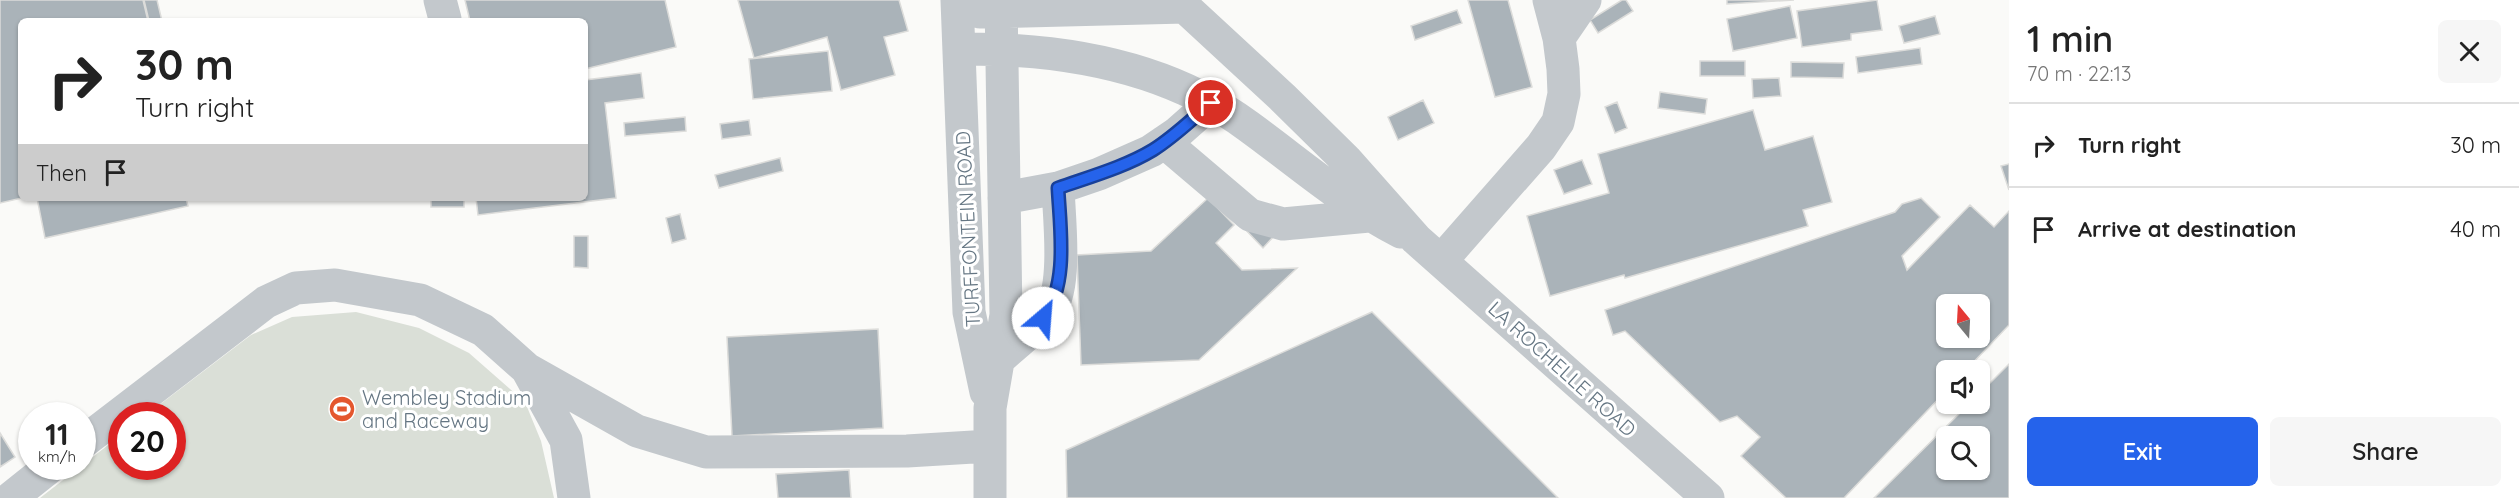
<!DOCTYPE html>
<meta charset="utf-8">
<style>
body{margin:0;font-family:Quicksand,sans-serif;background:#f6f6f6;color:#222;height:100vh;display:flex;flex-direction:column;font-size:22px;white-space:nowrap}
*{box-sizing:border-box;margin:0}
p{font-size:20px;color:#767676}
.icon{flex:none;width:33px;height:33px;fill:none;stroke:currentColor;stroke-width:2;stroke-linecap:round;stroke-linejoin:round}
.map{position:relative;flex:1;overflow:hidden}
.sheet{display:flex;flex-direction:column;background:#fff;width:510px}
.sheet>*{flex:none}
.top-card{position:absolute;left:18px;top:18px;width:570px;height:183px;border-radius:9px;box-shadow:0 2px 4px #0004;background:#fff;color:#222;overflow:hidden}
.needle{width:39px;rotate:342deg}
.controls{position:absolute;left:1936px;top:294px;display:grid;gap:12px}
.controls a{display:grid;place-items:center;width:54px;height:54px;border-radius:9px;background:#fff;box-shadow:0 2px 4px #0004;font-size:30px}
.speed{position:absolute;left:18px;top:402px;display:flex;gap:12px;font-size:30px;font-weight:700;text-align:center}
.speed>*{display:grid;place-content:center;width:78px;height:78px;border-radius:50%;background:#fff;box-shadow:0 2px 4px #0004;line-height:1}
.speed small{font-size:15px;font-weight:400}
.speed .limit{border:9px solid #d22;background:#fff;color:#111}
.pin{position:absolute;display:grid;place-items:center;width:51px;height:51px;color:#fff;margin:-26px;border:3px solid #fff;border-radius:50%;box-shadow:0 2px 6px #0007}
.me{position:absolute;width:66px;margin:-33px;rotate:27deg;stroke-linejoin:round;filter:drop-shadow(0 0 4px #0008)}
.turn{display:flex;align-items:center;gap:21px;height:126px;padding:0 18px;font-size:27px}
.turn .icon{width:78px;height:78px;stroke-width:2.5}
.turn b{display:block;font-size:42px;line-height:51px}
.then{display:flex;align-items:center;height:57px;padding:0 18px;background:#0003;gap:12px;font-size:22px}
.round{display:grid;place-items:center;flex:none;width:63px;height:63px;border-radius:9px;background:#f6f6f6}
.head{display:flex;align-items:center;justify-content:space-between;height:102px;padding:0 18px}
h1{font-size:36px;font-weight:600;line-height:45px}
.action{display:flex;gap:12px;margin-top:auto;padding:12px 18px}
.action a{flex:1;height:69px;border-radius:9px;background:#2563eb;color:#fff;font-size:24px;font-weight:600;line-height:69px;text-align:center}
.action a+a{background:#f6f6f6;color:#222}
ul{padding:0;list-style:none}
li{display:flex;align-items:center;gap:18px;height:84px;padding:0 18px;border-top:2px solid #e0e0e0}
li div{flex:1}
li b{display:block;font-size:22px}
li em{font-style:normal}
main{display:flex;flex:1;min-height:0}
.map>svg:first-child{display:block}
.green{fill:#dadfd7}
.building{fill:#aab3b9;stroke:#dcdcda;stroke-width:1.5;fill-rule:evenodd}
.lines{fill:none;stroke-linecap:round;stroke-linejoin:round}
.minor{stroke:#c3c8cc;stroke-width:33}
.route-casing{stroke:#184099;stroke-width:15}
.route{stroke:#2563eb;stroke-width:10}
.labels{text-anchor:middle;stroke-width:6;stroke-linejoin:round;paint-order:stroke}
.street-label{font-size:20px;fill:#657683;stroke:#fff}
.poi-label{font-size:20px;fill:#657683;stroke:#fff;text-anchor:start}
</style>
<main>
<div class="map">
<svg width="2009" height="498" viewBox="0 0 2009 498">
<rect width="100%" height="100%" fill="#fafaf8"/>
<!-- green -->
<path class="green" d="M356,312L419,328L469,353L525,402L541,441L554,498H40L121,435L122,466H172V416L146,415L251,335L292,317Z"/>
<!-- building -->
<path class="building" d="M0,0H143L148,21H21L22,198L0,203Z
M144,0H157L162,21H149Z
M465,0H665L676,47L585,69V21H470Z
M738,0H899L908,31L884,37L895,75L841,90L827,37L754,58Z
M1468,0H1508L1532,87L1495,97Z
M1622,0H1626L1633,11L1598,33L1590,20Z
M1727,0H1794L1727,4Z
M1877,0L1882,30L1851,34V40L1802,47L1797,11Z
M1790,6L1797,38L1733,51L1727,19Z
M1457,10L1462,23L1415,40L1411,26Z
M1935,16L1940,34L1904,43L1899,26Z
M1920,48L1922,64L1858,73L1856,57Z
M828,51L832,91L753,99L749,59Z
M1700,61H1745V76H1700Z
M1791,62L1844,63L1843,78L1791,77Z
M641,73L644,98L605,103L616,198L478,215L476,198H585V80Z
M1779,78L1781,96L1753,98L1752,79Z
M1660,92L1707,99L1705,114L1658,108Z
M1423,100L1434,123L1398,140L1388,117Z
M1617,102L1627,128L1615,133L1605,107Z
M1753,110L1765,150L1813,136L1832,202L1803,210L1808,226L1625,278L1624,275L1550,296L1527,216L1609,193L1598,154Z
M685,117L686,131L625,136L624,123Z
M749,120L751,135L722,139L720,124Z
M780,158L783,171L719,188L715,175Z
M1582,160L1592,184L1564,194L1554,170Z
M2009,164V190L2001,166Z
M37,198H186L188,206L45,238Z
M431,198H464V207H431Z
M1208,198L1234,225L1216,243L1242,270L1297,268L1199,360L1081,365L1077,255L1151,251Z
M1921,198L1940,217L1902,256L1907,270L1970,205L1994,227L2009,211V325L1966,370H1947V390L1844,498H1786L1741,456L1760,437L1737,416L1720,422L1625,331L1613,335L1605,310L1895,212L1902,204ZM1947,304H1980V338H1947Z
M680,214L686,239L672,243L666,218Z
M1242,226L1273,237L1263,248Z
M574,236H588V268L574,267Z
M1372,312L1558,498H1067L1066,450Z
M878,329L883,428L732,436L727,337Z
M2009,364V498H1874L1969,404H1980V393ZM1947,436H1980V470H1947Z
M0,433L15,457L0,467Z
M849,470L851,498H778L776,474Z"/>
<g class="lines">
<!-- minor -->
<path class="minor" d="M440,0L445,19
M957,0L969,312L986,392
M1177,0L1282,97L1346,160L1416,239L1708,498
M980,12L1185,7
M1559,38L1585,0
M960,49C1060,48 1166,65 1248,126C1299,163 1344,203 1401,232
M1164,142L1250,215L1283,224L1369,216
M1004,198L1058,188L1099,174L1151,151L1176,134L1211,103
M1441,261L1541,147L1558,122L1564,94L1563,69L1559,38L1549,0
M998,360C1015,344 1038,328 1051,308C1067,284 1059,216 1058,188
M527,369L637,431L706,452L907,451L990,446
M82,443L266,302L296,288L335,285L420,300L483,330L527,369L566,440L574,498
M11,498L51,466
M990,498V408L1006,315L1001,0"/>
</g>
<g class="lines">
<defs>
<path id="route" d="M1043,318C1069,286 1060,227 1058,188C1089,177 1125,167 1153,150C1174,137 1192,119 1211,103"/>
</defs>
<!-- route casing -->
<use href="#route" class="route-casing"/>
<!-- route -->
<use href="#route" class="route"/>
</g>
<!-- icons -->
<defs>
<symbol id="stadium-disc" viewBox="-11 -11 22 22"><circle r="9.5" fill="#e4572e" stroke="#fff"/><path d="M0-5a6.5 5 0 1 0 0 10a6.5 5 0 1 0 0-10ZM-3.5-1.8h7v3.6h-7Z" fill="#fff"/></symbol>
</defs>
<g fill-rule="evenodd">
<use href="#stadium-disc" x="327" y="394" width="30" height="30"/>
</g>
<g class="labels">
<!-- street labels -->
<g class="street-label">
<text transform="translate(968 229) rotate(-93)" y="7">TURFFONTEIN ROAD</text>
<text transform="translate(1562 369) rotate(42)" y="7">LA ROCHELLE ROAD</text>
</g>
<!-- poi labels -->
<g class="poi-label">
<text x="362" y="405">Wembley Stadium<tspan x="362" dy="23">and Raceway</tspan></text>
</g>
</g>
</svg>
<div class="controls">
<a><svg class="needle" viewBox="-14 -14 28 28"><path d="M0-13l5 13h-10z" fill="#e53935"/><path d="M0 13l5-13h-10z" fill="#767676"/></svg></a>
<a><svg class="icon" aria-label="sound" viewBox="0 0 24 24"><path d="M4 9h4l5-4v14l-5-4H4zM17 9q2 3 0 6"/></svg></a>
<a><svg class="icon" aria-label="search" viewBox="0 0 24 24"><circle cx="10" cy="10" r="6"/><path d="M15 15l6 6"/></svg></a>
</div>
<div class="speed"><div>11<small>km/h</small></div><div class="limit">20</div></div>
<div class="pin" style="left:1211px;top:103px;background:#d93025"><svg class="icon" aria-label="arrive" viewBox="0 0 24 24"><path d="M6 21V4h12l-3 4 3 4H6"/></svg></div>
<svg class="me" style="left:1043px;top:318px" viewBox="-20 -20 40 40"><circle r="19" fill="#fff"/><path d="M0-13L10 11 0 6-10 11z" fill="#2563eb"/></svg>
<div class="top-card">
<div class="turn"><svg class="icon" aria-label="right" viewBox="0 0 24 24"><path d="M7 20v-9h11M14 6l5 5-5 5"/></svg><div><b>30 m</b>Turn right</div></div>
<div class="then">Then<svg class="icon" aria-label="arrive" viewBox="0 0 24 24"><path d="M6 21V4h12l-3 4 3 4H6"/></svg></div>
</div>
</div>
<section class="sheet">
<div class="head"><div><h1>1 min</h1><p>70 m · 22:13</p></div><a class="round"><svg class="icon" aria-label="close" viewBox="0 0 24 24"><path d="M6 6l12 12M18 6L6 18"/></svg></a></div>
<ul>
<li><svg class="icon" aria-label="right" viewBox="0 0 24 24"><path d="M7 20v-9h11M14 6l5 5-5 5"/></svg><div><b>Turn right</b></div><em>30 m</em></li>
<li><svg class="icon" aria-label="arrive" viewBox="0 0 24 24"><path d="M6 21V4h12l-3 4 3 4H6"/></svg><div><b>Arrive at destination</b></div><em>40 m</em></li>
</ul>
<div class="action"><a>Exit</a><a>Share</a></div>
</section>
</main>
